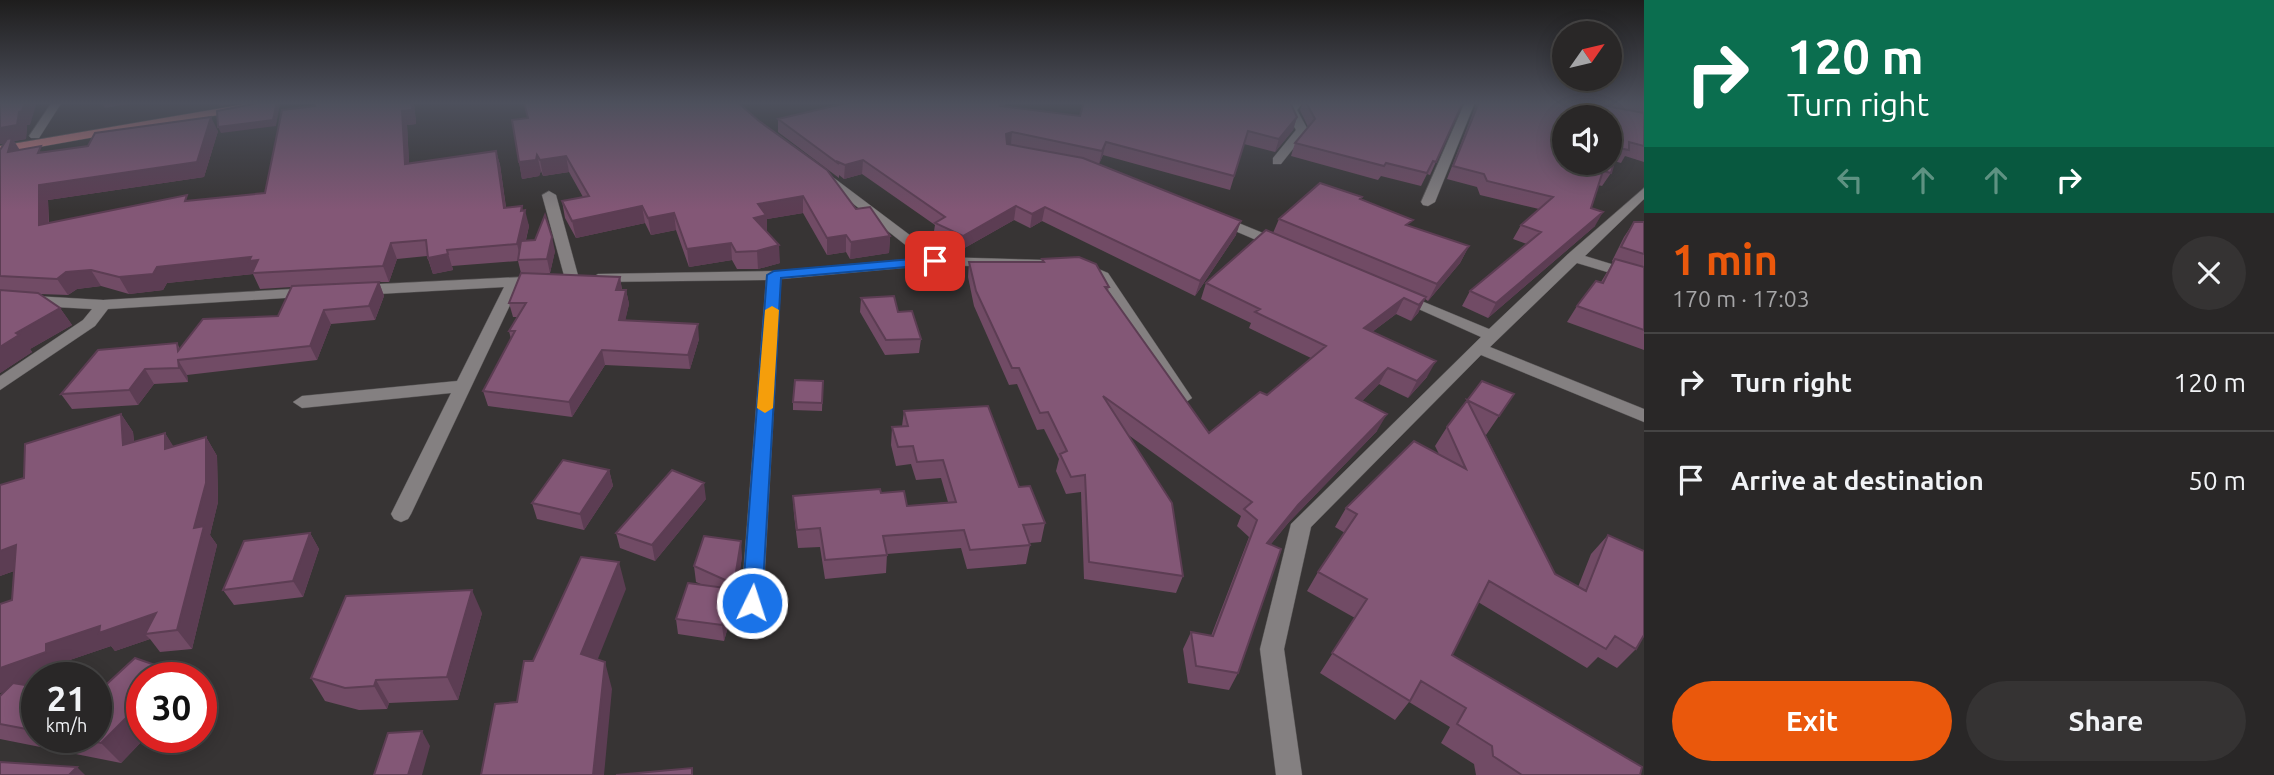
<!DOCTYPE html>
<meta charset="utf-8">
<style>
body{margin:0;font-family:Ubuntu,sans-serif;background:#353333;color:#f1f3f6;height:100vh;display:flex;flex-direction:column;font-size:26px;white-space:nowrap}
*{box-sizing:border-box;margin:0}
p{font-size:23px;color:#a5a5a7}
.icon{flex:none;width:38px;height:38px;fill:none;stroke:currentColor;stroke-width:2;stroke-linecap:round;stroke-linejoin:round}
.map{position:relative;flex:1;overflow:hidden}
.sheet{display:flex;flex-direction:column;background:#292727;width:630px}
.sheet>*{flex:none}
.guide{background:#0b6e4f;color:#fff;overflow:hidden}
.needle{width:46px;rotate:56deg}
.buttons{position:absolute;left:1552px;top:21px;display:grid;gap:14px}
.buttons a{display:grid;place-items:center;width:70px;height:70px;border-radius:50%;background:#292727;box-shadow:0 4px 18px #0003,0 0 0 2px #454444;font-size:35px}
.speed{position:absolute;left:21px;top:662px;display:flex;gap:14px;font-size:35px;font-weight:700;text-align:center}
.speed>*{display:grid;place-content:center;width:91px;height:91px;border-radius:50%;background:#292727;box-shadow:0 4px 18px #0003,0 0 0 2px #454444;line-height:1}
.speed small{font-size:18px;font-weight:400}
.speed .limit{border:10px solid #d22;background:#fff;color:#111}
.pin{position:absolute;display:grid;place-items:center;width:60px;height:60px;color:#fff;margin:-30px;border-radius:14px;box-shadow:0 4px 10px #0006}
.me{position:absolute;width:77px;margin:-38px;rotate:4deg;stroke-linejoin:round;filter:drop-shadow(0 0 5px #0008)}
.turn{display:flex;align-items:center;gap:24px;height:147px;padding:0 28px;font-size:32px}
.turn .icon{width:91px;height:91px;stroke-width:2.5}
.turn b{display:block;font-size:49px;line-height:60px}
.lanes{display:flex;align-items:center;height:66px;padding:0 28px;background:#0003;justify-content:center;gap:35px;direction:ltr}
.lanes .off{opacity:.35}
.round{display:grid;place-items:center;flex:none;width:74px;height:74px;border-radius:37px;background:#353333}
.head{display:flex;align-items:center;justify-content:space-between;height:119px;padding:0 28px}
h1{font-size:42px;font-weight:700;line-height:52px;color:#ea580c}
.action{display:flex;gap:14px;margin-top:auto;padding:14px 28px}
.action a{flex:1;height:80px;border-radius:42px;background:#ea580c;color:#fff;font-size:28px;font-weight:700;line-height:80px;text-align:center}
.action a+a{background:#353333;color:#f1f3f6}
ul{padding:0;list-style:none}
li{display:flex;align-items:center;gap:21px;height:98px;padding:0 28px;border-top:2px solid #454444}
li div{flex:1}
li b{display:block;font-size:26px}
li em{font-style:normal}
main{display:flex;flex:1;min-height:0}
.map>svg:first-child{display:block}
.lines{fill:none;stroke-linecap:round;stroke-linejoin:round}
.minor-casing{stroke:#565354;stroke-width:1}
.major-casing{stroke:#565354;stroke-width:1}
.minor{fill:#848081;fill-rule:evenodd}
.major{fill:#ce7b7f;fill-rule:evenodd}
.wall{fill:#714b65}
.shaded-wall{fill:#5c3d53}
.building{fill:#835776;stroke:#5c3d53;stroke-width:2;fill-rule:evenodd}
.route{fill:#1a73e8;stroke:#114b97;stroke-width:2}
.slow{fill:#f59e0b}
</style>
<main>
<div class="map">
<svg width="1644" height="775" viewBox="0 0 1644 775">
<rect width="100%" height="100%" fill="#373434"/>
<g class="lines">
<defs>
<path id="minor" d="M52,102H62L39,138H31L29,136Z
M1293,102H1303L1297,110L1308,130L1281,164H1273V158L1296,130L1285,110Z
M1465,102H1475L1435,202L1428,206L1423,205L1421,202Z
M822,169L939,257L1079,261L1108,273L1192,398L1183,404L1177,402L1098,279L1076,269L935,265L781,279L763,603L760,610L752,612L744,610L741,603L766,280L598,282L591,278L598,274L774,271L922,258L818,176L816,173Z
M1644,188V199L1585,256L1644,274V283L1577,263L1490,347L1644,409V422L1481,355L1311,527L1284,649L1302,775H1276L1260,649L1291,524L1481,337L1394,298L1402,293L1407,295L1489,329L1568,254Z
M549,191L556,195L579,279L577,282L572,283L565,279L542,195Z
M1219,215L1285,242L1287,245L1285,248H1275L1214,222L1212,219Z
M542,276L549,280L547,283L519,286L411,514L408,519L401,522L394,519L391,514L451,393L302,408L293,402L302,396L457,381L504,287L360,295L352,290L360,285Z
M311,288L319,293L316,296L108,309L95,326L0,390V376L83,320L92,309L0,304V294L103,300Z"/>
<path id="major" d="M258,102H279L274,105L0,154V146Z"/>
</defs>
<!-- minor casing -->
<use href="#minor" class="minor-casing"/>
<!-- major casing -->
<use href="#major" class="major-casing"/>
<!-- minor -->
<use href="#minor" class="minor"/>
<!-- major -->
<use href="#major" class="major"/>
</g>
<!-- wall -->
<path class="wall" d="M0,102L30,125H27L26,139L14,141L20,150L45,152L218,131L204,177L48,200L49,223L190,201L265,193L315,106V102H414L416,124L407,125L409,164L496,151L500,165L506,207L523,211L529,226L526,240L555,251L550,273L534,274L620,277L622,290H626L629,304L625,320L699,339L690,369L605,365L572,417L488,406L483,391L511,339L509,331L517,317H513L509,303L521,273L518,261L452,266L453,270L433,274L427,256L397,259L389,282H379L384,296L375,320L331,324L317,360L187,375L188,382L154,384L138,405L72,409L61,394L177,343L180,349L278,316L292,287L260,289L253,274L167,283L163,290L129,294L101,286L77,289L68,295L40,294L60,308L72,325L30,349L32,352L0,373V150L5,143L0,144Z
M832,102H1006L1004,106L1080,116L1297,117L1293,130L1275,152L1244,144L1230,190L1103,155L1099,164L1095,163L1236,235L1195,296L1042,221L1030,228L1014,220L961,250L933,237L935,225L862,174L844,179L839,175V178L778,132V119L839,105Z
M1303,102H1463L1430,175L1427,174L1421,186L1381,176L1378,180L1291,156L1295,143L1308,127L1300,110Z
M1476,102H1644V162L1625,156L1621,163L1614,161L1611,173L1602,186L1598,185L1591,208L1595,226L1488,318L1462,306L1470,291L1527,244L1513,239L1521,225L1539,209L1480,195L1477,187L1447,179L1477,103Z
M512,120L856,209L890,236L889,253L850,259L846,252L827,255L803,213L767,219V232L780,263L758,269H737L732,260L689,267L676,230L651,235L645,223L576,238L565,218L562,201L583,197L569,172L543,176L541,171L539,176L522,179Z
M1361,199L1410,226L1469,246L1460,263L1428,301L1425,299L1418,313L1411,321L1396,314L1372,332L1427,377L1408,398L1379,384L1362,401L1377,431L1289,522L1271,544L1238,673L1229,690L1188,683L1183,649L1191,632L1211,636L1249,537L1237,526L1241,516L1127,434L1183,576L1176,593L1084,579L1081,492L1066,494L1056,471L1059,459L1044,429L1037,430L1017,384L1009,385L974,306L968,277L969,262H1041L1042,259L1109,287L1108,291L1209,433L1267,395L1311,358L1249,328L1251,323L1201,299L1206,283L1273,233L1279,219Z
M1634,222H1644V350L1567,322L1577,306L1601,282L1613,262L1612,261L1624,237Z
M861,298L898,312L921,339L919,353L885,355L860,312Z
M823,381L822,411L793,410V402Z
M1482,381L1514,394L1486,435L1485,434L1555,574L1578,587L1591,554L1608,535L1636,649L1617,668L1598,657L1587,668L1478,602L1452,655L1640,775H1476L1474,764L1441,743L1450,727L1409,702L1395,720L1320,673L1355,618L1307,591L1318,572L1345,533L1335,527L1346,508L1439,454L1435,446L1447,427Z
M904,411L1019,487L1045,523L1041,542L1030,543V545L1026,564L967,569L961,548L887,554L886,573L825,579L820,547L798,548L794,515L793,496L881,493L907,506L948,502L941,478L916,480L911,464L896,466L891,445L892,427L902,426Z
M121,414L133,432L134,442L165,433L173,447L206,437L217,456L218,502L210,535L217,545L192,649L160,652L150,639L115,651L111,646L64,662L63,670L44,677H37V680L23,685L37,687V737H96V694L135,658L172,671L177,677H142V737H146L121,763L0,739V696L5,691L0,693V604L12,600L14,571L0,576V485L24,478L25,444Z
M609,470L613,486L584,530L537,519L532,503Z
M706,499L655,561L620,548L616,533Z
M310,533L319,549L303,597L234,605L223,590Z
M742,556L736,599H734V605L724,641L678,634L676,619L703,585L696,582L694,566Z
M482,613L458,700L389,703L387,709L359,710L325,701L311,678Z"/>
<!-- shaded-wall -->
<path class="shaded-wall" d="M25,102H37L30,125H27L26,139L14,141L21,153L8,152L11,142L0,144V128L19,112Z
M102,102H139L105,108Z
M218,102H245L220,106Z
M277,102H279L280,104L276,126L221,133L218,127Z
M411,102H414L416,124L407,125L410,179L405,164L402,111Z
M211,117L218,131L204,177L48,200L49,241L39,225V185Z
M1297,117L1293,130L1275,152L1279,139Z
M1012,132L1011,144L1004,146L1006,134Z
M1106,142L1103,155L1099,164L1102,151Z
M496,151L500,165L508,223L504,208Z
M537,155L541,171L539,176L522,179L519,162Z
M566,156L569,172L543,176L540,160Z
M863,160L862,174L844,179L845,165Z
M803,196V213L767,219V232L754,218L758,204Z
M522,206L524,215L525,210L529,226L521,260L517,244Z
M642,206L645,223L576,238L572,221Z
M1016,206L1014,220L961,250L963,236Z
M1045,207L1042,221L1030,228L1032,214Z
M1603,212L1595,226L1488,318L1496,303Z
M674,213L676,230L651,235L648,218Z
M1241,221L1236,235L1195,296L1200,281Z
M846,235V252L827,255V238Z
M890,236L889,253L850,259L851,242Z
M552,237L555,251L550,273L547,259Z
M391,243L397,259L389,282L383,266Z
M731,243L732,260L689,267L687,249Z
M779,245L780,263L758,269L757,251Z
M1469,246L1460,263L1428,301L1437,284Z
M447,250L453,270L433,274L428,258Z
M251,257L258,260L252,273L253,274L167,283L163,290L129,294L119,277L157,267Z
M91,270L101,286L77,289L68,295L57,279L66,272Z
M620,277L622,291L616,290Z
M379,282L384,296L375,320L369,306Z
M626,290L629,304L622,335L619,320Z
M1426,297L1418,313L1411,321L1419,305Z
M1404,298L1396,314L1356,344L1364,328Z
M60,308L72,325L30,349L32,352L0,373V347L16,333Z
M324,310L331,324L317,360L310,346Z
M698,324L699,339L690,369L688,355Z
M602,350L605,365L572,417L569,402Z
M178,360L187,375L188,382L179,368Z
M1436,361L1427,377L1408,398L1417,381Z
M1388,368L1379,384L1348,415L1356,398Z
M145,369L154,384L138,405L129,390Z
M121,414L133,432L136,464L123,445Z
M1387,414L1377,431L1289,522L1258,560L1267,543L1298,505Z
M165,433L177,452L165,449Z
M206,437L217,456L218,502L210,535L217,545L192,649L177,630L194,528Z
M609,470L613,486L584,530L580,514Z
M704,483L706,499L655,561L652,545Z
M310,533L319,549L303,597L293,581Z
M741,541L742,556L736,599L734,584Z
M16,545L33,564L0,576V551Z
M619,562L626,589L589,681L581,654Z
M733,589L734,605L724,641L722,625Z
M472,590L482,613L458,700L447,677Z
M156,613L145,634L150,639L115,651L111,646L64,662L63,670L44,677H37V680L0,693V668L46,644L100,626Z
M605,662L612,689L604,775H593Z
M172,671L177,677H166Z
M376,680L389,703L387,709L374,686Z
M142,702V737H146L121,763L101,743Z
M422,731L430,746L422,775H408Z
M77,767L85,775H69Z"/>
<!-- building -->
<path class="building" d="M0,102H25L22,111L19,112L17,125L0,128Z
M263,102H277L273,120L218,127L217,111Z
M315,102H411L412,110L402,111L405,164L496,151L504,208L522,206L521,211L525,210L517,244L447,250L448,254L428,258L426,240L391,243L383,266L252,273L258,260L249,261L251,257L157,267L153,274L119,277L91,270L66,272L57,279L0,276V150L7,139L12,138L8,152L41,146L38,153L88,146L95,133L211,117L197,162L39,185V225L187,195L185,201L265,193L282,110L315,106Z
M524,102H737L759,121L827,170L856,209L870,207L890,236L851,242L846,235L827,238L803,196L758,204L766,215L754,218L779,245L757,251L736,252L731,243L687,249L674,213L648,218L642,206L572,221L562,201L589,196L566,156L540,160L537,155L536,160L519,162L512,120L528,118Z
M851,102H1002L1000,106L1080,116L1084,102H1290L1297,117L1279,139L1248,131L1234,176L1106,142L1102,151L1012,132L1006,134L1007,144L1083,158L1241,221L1200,281L1045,207L1032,214L1016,206L963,236L935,223L945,217L863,160L845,165L836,161L839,164L778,119Z
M1306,102H1463L1436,162L1433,161L1427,173L1386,163L1384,166L1295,143L1315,119Z
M1479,102H1585L1644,113V146L1629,142V150L1618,148L1611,173L1603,171L1591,208L1603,212L1496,303L1470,291L1541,232L1521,225L1553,197L1487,181L1484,174L1453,166ZM1564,117H1610V163H1564Z
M1320,183L1362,197L1360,199L1413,220L1406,225L1469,246L1437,284L1279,219Z
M545,215L552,237L547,259L518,260L521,241L535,240Z
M1634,222H1644V254L1621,247Z
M1266,230L1426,297L1419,305L1404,298L1364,328L1436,361L1417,381L1388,368L1356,398L1387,414L1298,505L1267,543L1281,549L1238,673L1196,666L1191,632L1213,636L1257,520L1244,509L1252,502L1103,396L1172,503L1183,576L1089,562L1085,475L1071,477L1060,454L1067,451L1048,412L1040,413L1019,368H1012L976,291L969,262H1044L1042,259L1079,257L1096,264L1109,287H1105L1209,433L1260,392L1267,395L1326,346L1255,312L1260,309L1206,283Z
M1615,259L1644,267V330L1577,306L1596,281L1603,283Z
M521,273L620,277L616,290H626L619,320L698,324L688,355L602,350L569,402L483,391L515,331H509L526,303H509Z
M379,282L369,306L324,310L310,346L178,360L179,368L145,369L129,390L61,394L98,350L177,343L178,351L203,319L278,316L292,286Z
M0,290L38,293L60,308L16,333L19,335L0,347Z
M894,296L898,312L912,311L921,339L886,340L861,298Z
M795,380L823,381L822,403L793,402Z
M1482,381L1514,394L1499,416L1467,400L1555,574L1586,591L1608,535L1644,551V635L1636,649L1615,636L1606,649L1489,581L1452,655L1642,767L1640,775H1522L1493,756L1492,746L1457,724L1466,708L1421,681L1410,701L1332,653L1367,599L1318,572L1357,514L1346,508L1414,441L1466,469L1447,427Z
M988,406L1019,487L1030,486L1045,523L1023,525L1030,545L970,550L964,530L883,536L887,555L825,560L820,528L797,530L793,496L880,489L881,493L904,491L907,506L956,502L943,460L917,462L913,446L898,447L892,427L908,426L904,411Z
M121,414L123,445L165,433V449L206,437V483L194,528L204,526L177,630L145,634L156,613L99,633L100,626L46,644V652L0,668V604L12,600L16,545L0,551V485L24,478L25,444Z
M563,460L609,470L580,514L532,503Z
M672,470L704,483L652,545L616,533Z
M310,533L293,581L223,590L244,541Z
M704,536L741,541L734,584L694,566Z
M581,557L619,562L581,654L605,662L593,775H481L495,704L517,702L524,661H533Z
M688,583L733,589L722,625L676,619Z
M472,590L447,677L376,680L374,686L345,688L311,678L346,596Z
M135,658L172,671L166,677H142V702L101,743L69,737H96V694Z
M13,683L37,687V731L0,724V696Z
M422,731L408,775H374L388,733Z
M0,762L77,767L69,775H0Z
M692,768V775H616Z"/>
<!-- sky -->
<linearGradient id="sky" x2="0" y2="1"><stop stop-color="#1e1d1d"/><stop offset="0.49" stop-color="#4d505c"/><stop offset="1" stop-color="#4d505c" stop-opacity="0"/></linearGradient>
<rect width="1644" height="210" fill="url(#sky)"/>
<!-- route -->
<path class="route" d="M935,257L940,258V264L781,278L762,603L759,609L752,612L745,609L742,603L767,275L774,271Z"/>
<!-- slow -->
<path class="slow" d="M772,306L779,310L773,408L765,413L757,408L765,310Z"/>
</svg>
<div class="buttons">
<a><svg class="needle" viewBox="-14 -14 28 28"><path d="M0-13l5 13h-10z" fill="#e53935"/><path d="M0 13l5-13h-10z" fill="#a5a5a7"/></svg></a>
<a><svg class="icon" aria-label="sound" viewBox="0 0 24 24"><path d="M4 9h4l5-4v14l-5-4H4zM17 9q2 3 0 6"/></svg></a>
</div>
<div class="speed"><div>21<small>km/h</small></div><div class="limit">30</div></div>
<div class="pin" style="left:935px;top:261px;background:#d93025"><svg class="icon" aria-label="arrive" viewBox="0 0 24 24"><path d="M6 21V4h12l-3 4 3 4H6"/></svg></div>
<svg class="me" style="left:752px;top:603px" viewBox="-20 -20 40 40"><circle r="17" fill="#1a73e8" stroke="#fff" stroke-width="3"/><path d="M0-11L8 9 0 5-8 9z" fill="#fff"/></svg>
</div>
<section class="sheet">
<div class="guide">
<div class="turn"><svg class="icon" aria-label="right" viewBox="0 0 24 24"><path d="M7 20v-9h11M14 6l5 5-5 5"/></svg><div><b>120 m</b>Turn right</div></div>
<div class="lanes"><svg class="icon off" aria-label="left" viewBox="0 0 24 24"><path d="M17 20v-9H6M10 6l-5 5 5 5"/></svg><svg class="icon off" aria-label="ahead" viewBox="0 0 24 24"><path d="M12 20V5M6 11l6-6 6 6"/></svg><svg class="icon off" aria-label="ahead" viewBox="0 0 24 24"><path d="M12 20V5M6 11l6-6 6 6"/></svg><svg class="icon" aria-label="right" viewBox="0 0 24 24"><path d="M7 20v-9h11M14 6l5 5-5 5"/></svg></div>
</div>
<div class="head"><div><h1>1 min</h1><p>170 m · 17:03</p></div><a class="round"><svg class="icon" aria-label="close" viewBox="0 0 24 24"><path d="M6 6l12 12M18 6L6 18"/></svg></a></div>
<ul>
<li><svg class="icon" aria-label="right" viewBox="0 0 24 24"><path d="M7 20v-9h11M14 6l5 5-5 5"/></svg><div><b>Turn right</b></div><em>120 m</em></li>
<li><svg class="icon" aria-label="arrive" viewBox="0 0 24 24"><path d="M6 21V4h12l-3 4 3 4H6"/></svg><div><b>Arrive at destination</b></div><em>50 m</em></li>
</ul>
<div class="action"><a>Exit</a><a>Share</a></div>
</section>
</main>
